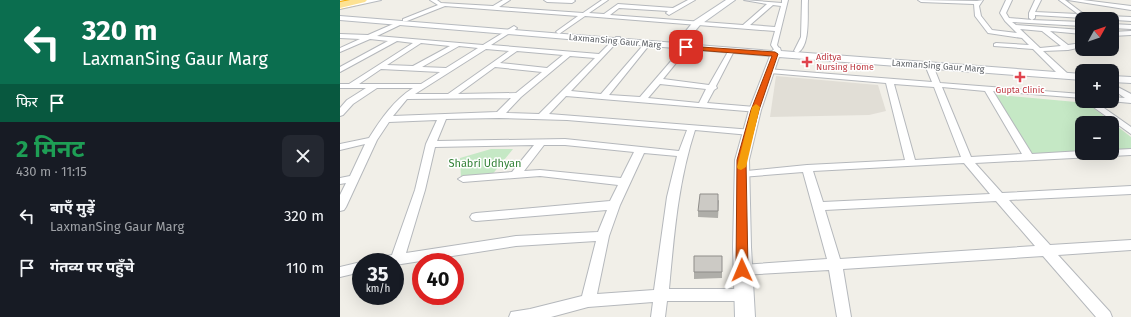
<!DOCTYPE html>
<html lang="hi">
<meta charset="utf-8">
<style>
body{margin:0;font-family:"Fira Sans","Noto Sans Devanagari",sans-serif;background:#242831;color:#f1f3f6;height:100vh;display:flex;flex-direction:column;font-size:15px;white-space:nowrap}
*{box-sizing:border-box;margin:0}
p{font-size:13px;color:#9ea1a6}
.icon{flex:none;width:22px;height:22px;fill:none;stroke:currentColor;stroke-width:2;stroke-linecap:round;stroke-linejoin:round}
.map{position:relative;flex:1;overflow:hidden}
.drawer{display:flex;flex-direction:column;background:#171b24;width:340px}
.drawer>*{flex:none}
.guide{background:#0b6e4f;color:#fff;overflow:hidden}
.needle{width:26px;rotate:50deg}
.fabs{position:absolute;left:735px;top:12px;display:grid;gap:8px}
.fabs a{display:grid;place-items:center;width:44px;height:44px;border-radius:8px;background:#171b24;box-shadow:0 4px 16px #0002;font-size:20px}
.speed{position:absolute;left:12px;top:253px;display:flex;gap:8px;font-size:20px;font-weight:700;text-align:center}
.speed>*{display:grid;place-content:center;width:52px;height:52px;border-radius:50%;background:#171b24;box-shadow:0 4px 16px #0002;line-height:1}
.speed small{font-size:10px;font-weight:400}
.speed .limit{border:6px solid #d22;background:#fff;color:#111}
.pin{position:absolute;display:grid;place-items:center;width:34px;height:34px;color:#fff;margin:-17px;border-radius:8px;box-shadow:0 2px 6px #0006}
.me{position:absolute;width:44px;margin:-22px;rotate:359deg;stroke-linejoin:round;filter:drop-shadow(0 0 3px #0008)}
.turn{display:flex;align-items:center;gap:14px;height:84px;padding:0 16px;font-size:18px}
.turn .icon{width:52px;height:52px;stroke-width:2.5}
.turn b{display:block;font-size:28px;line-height:34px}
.then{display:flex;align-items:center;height:38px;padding:0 16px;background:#0003;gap:8px;font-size:15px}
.round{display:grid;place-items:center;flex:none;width:42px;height:42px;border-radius:8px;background:#242831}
.overview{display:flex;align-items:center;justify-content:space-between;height:68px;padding:0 16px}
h1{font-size:24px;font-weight:700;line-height:30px;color:#1e9e55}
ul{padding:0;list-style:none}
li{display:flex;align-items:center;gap:12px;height:52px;padding:0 16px}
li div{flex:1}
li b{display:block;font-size:15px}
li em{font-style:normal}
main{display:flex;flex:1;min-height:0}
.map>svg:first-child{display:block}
.education{fill:#e1ded6}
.green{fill:#c5e8c5;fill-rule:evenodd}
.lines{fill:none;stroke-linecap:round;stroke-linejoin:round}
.street-casing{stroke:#b5b8bc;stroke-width:2}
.secondary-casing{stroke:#b6babf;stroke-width:2}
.highway-casing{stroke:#f9ab00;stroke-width:2}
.street{fill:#fff;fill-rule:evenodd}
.secondary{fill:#fff;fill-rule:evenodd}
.highway{fill:#fde293;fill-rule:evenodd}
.wall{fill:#afaea9}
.building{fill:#cccac5;stroke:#8f8d8a}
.route{fill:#ea580c;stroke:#983908}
.slow{fill:#f59e0b}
.health-dot{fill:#e0444e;stroke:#fff;stroke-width:1.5}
.labels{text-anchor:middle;stroke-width:3;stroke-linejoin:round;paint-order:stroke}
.far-street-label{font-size:9px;fill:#5f6368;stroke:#fff}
.far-health-label{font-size:9px;fill:#be3a42;stroke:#fff;text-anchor:start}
.park-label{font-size:11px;fill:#348238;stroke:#fff}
</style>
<main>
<section class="drawer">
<div class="guide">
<div class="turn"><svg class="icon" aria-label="left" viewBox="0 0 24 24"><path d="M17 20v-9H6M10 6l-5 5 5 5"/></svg><div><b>320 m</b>LaxmanSing Gaur Marg</div></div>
<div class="then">फिर<svg class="icon" aria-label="arrive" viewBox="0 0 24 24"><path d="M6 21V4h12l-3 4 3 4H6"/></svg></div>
</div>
<div class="overview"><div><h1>2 मिनट</h1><p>430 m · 11:15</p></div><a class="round"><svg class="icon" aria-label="close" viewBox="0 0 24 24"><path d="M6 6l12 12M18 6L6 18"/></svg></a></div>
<ul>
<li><svg class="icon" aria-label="left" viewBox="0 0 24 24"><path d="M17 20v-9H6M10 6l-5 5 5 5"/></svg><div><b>बाएँ मुड़ें</b><p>LaxmanSing Gaur Marg</p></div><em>320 m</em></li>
<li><svg class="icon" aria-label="arrive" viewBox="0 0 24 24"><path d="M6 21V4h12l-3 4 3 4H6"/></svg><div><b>गंतव्य पर पहुँचे</b></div><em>110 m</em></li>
</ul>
</section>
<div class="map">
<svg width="791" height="317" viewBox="0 0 791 317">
<rect width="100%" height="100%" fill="#f1efe8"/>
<!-- education -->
<path class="education" d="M436,76L538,85L546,111L529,115L430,117Z"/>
<!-- green -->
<path class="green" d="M649,94L747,103L791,137V153L691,154ZM742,123H772V153H742Z
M151,149H173L151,176L121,179L120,158Z"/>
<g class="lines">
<defs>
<path id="street" d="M90,0H97L101,3L153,6L163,0H170L159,7L243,13L262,0H268L249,13L264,14L278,4L333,8L348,0H355L329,15L326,13L328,11L279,8L270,15L403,25L427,4L404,0L442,3V0H448L437,45L440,50L437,52L435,51L431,45L435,31L245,16L219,34L216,32L217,31L238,16L105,6L67,21H63V19L98,5ZM433,5L441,6L435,27L410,25Z
M204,0H234L235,1L232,3L207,2Z
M462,0H468C467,13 471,47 457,53L454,51L461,37Z
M578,0L637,1L643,0L639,6L641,16L652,30L677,33L665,21L660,13L666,0H672L666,13L669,18L692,20L689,18V13L695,0H701L695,12L738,14L719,0H725L745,15L791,17V21L695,15V18L692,20L742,22V26L672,22L676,25L742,30V34L710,31L728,45L742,43V47L728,50L703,51L727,73L728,75L724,77H721L693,49L654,46V44L656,43L689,45L682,38L648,33L635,16L634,4L581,2ZM680,29L702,31L721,46L700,48Z
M728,0H743L791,6V10Z
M60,21L63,23L62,24L37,36L143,45L174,26L177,28L176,29L151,45L259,54L276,37H280V39L231,91L261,94L306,42H310V44L269,95L300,97L344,46L349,47L323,79L369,85L389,50H393L394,51L376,86L377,88L374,90L367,103L415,107L419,110L418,112L226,96L209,114L413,130L415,132L410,135L355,130C338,182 334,235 329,289H404L409,291L411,295L409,299L404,301H327L325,317H311L313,302L248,307L211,317H169L171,312L190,309L242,296L256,241L176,246L55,265V262H35L37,258L52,255L75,190L86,144L97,120L49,122L37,140L6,207L4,210L0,211V195L6,183L0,184V178L10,176L25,144L0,150V144L29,138C41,119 54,100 73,88H37L13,104L3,115L0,116V108L7,100L26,88H0V84H9L73,43L57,41L0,72V67L48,41L30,39L0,52V48L20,39L0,38V34L28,35ZM81,43L110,46L73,66L47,65ZM119,46L138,48L106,68L82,67ZM146,49L169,51L108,94H75ZM177,51L223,55L207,68L160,63ZM230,56L255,58L199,114L166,113L181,97ZM155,67L202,72L176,93L118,94ZM41,69L100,72L81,84H19ZM320,84L366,89L359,103L308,98ZM171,98L157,112L53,116L67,99ZM159,118L227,120L347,130L339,151L225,139L97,141L106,119ZM194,145L172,172L123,176L118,179L123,182L200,176L278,185L270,201L136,213L132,214L130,217L132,220L136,221L267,210L258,232L176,236L66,253L85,190L95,147ZM204,145H225L294,152L281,178L200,170L184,171ZM304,153L337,156L327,197L314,290L257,294L269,236L280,205Z
M772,24L791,25V29L772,28Z
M791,31V35L772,36V32Z
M586,63H592L600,83L742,94V98L653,91L692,154L742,151V153H772V150L791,149V155L635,163L662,193L791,186V194L669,200L710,245L791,240V250L718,255L770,312L772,317H756L703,256L503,269L511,317H497L489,270L402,275L397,274L395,270L397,266L402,265L487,259L463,172L401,177L397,176L396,174L397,172L467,165L565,160L546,83L430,73L426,71L427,69L592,82L585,65ZM554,84L594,87L621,157L575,160ZM602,87L645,91L682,154L631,157ZM624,163L650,194L483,202L473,171ZM656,201L695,246L500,259L485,210Z
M772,84L791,94V103L770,101H772V97L785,98L772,89Z
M745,101H754L791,127V134Z
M21,262V272L0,277V267Z"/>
<path id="secondary" d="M26,0H41L0,9V5Z
M386,0H395L360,25L344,44L432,51L437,47L440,48L441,51L742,74V80L439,57L421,110L409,160L411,247L415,317H395L393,247L395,160L409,110L430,56L0,20V16L336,43L354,21Z
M772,76L791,77V83L772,82Z"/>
<path id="highway" d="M10,0H27L25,2L0,8V2Z"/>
</defs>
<!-- street casing -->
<use href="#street" class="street-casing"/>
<!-- secondary casing -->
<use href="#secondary" class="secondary-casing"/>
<!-- highway casing -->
<use href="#highway" class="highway-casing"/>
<!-- street -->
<use href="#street" class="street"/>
<!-- secondary -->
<use href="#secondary" class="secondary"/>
<!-- highway -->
<use href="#highway" class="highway"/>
</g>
<!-- wall -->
<path class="wall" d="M379,200L378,218L358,217V211Z
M382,256V278L354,279V272Z"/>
<!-- building -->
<path class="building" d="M360,194H378V211H358Z
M354,256H382V272H354Z"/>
<!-- route -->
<path class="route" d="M346,46L435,52L438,54L419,110L406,160L408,270L407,274L402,275L398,274L396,270L397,160L411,110L432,56L343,49V46Z"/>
<!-- slow -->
<path class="slow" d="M416,104L420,107L406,167L401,170L398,169L397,167L412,107Z"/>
<!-- markers -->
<g class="health-dot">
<path d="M465 56h4v4h4v4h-4v4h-4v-4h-4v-4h4z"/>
<path d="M678 71h4v4h4v4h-4v4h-4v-4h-4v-4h4z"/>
</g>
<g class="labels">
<!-- far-street labels -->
<g class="far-street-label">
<text transform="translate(275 41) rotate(5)" y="3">LaxmanSing Gaur Marg</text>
<text transform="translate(598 66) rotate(4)" y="3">LaxmanSing Gaur Marg</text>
</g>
<!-- far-health labels -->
<g class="far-health-label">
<text x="476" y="60">Aditya<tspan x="476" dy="10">Nursing Home</tspan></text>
<text x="680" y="93" text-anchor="middle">Gupta Clinic</text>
</g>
<!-- park labels -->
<g class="park-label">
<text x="145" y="167">Shabri Udhyan</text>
</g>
</g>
</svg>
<div class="fabs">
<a><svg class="needle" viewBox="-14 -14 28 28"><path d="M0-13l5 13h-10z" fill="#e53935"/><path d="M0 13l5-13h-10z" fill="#9ea1a6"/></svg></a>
<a>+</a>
<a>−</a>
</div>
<div class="speed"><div>35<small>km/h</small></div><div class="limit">40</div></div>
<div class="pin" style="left:346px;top:47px;background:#d93025"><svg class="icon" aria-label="arrive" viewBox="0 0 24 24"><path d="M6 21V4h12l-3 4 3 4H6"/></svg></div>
<svg class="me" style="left:402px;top:270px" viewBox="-20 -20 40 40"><path d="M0-17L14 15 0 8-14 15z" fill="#ea580c" stroke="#fff" stroke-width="4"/></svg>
</div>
</main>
